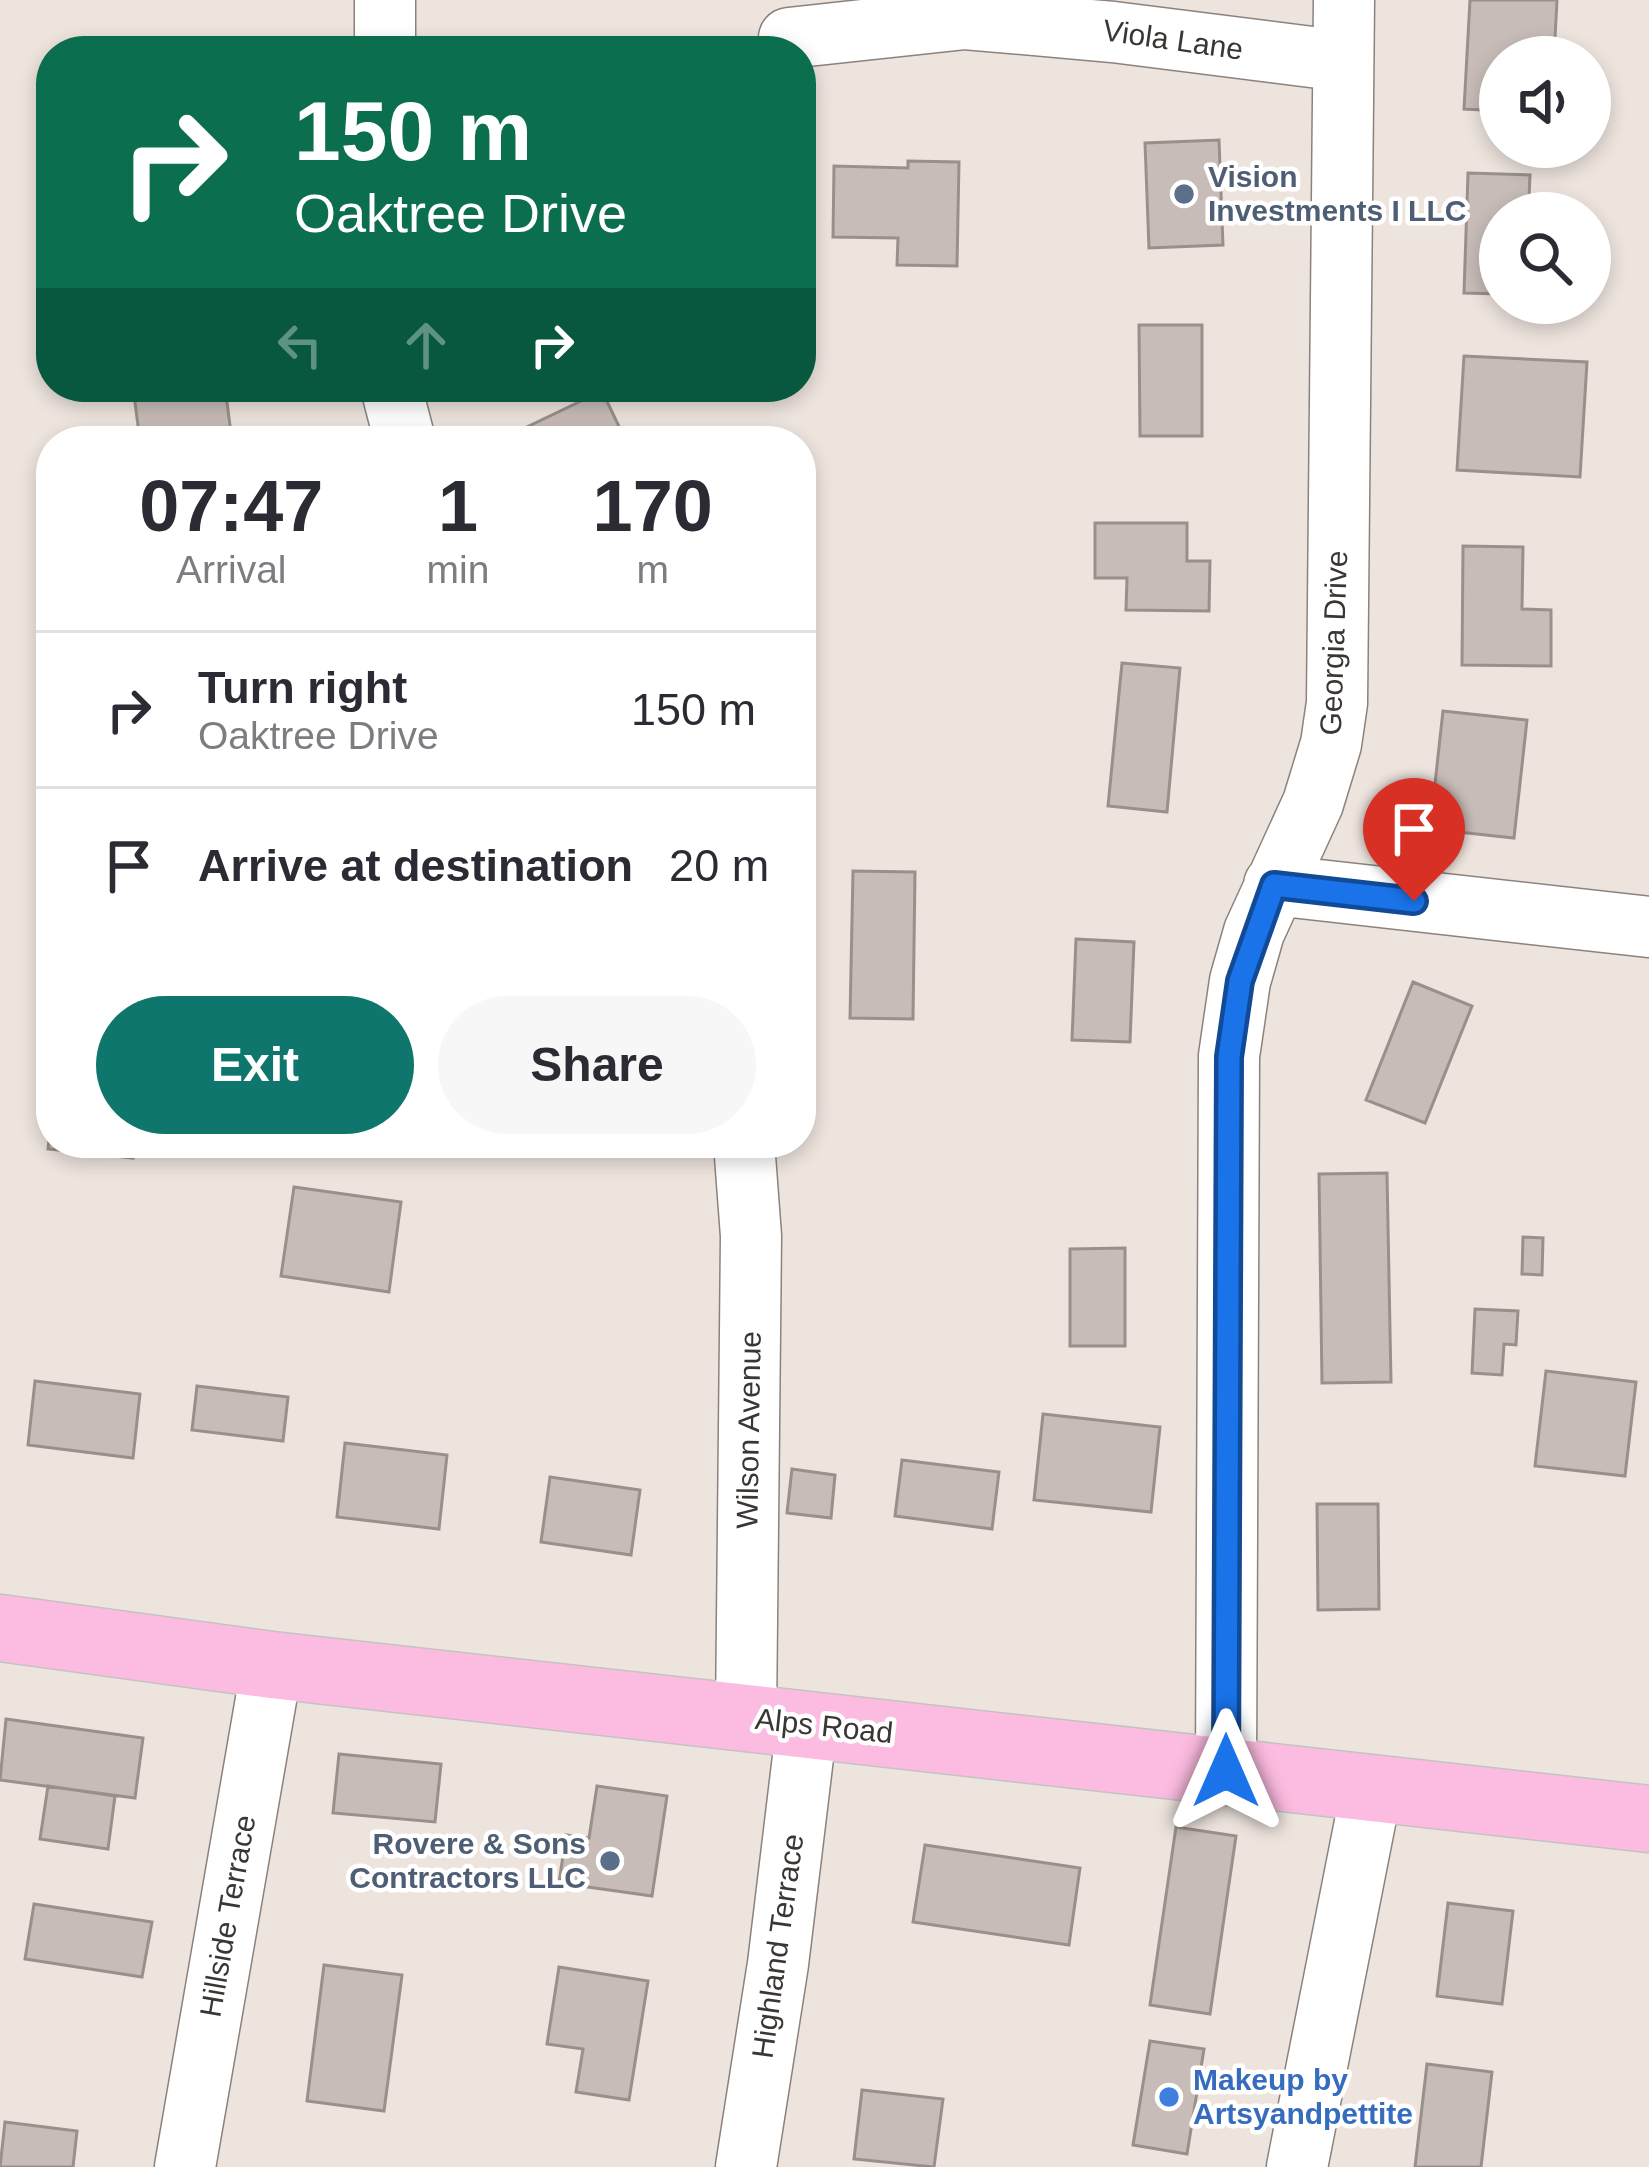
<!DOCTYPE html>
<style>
body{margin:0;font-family:Arial,sans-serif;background:#f7f7f7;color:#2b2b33;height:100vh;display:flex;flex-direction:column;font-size:45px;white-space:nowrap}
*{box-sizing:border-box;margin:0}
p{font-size:39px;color:#7c7c81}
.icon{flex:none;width:66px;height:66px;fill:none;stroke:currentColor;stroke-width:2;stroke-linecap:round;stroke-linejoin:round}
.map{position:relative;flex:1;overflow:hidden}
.side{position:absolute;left:36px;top:426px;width:780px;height:732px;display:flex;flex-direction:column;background:#fff;border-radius:48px;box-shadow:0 6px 18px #0003}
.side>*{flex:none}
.guide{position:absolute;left:36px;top:36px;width:780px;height:366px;border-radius:48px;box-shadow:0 6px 18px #0003;background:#0b6e4f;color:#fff;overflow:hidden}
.controls{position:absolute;left:1479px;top:36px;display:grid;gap:24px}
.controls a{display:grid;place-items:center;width:132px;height:132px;border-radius:50%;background:#fff;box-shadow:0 6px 18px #0003;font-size:60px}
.pin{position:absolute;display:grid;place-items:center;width:102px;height:102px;color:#fff;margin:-123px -51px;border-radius:50% 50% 50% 0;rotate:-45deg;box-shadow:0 0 12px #0007}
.pin .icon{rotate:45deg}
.me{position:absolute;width:132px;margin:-66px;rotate:0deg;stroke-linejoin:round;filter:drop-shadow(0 0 9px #0008)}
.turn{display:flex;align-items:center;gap:42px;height:252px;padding:0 60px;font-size:54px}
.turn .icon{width:156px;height:156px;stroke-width:2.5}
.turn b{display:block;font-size:84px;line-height:102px}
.lanes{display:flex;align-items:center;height:114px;padding:0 60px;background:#0003;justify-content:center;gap:60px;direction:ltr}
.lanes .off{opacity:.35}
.eta{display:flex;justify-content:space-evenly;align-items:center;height:204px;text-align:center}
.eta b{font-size:72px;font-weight:700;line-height:84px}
.primary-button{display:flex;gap:24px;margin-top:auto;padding:24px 60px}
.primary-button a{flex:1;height:138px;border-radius:72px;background:#0f766e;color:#fff;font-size:48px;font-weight:700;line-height:138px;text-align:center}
.primary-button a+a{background:#f7f7f7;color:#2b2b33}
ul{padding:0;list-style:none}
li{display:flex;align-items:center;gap:36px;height:156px;padding:0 60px;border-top:3px solid #e1e1e2}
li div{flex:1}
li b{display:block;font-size:45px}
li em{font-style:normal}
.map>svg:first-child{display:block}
.building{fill:#c7bcb7;stroke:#9a908b;stroke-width:3}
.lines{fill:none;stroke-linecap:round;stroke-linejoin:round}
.minor-casing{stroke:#8c827d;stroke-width:63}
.major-casing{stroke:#c4c3c2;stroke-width:69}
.minor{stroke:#fff;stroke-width:60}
.major{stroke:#fcbbe0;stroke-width:66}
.route-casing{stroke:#114b97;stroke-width:30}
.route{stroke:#1a73e8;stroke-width:21}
.service-dot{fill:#5c6f8a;stroke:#fff;stroke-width:4.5}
.shop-dot{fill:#3f7fe0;stroke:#fff;stroke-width:4.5}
.labels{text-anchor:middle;stroke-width:9;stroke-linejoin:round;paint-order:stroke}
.street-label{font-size:30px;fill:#3a3634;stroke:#fff}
.service-label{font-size:30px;font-weight:bold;fill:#4e5e75;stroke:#fff;text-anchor:start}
.shop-label{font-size:30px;font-weight:bold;fill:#366cbe;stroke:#fff;text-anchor:start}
</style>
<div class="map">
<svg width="1649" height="2167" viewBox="0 0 1649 2167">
<rect width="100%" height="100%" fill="#eee4de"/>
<!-- building -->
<path class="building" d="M1470,0H1557L1554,57H1500V111L1464,109Z
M1219,140L1223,245L1149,248L1145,143Z
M908,161L959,162L957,266L897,265L898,238L833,237L834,166L908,168Z
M1468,173L1530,175L1529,199L1549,200V213H1500V294L1464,293Z
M1139,325H1202V436H1140Z
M1464,356L1587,362L1580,477L1457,470Z
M133,387H225L232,441H140Z
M602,391L626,441H534L527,427Z
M1095,523H1187V561H1210L1209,611L1126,610L1127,578H1095Z
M1463,546L1523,547L1522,609L1551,610V666L1462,665Z
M1122,663L1180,668L1167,812L1108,806Z
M1443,711L1527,720L1514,838L1430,829Z
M853,871L915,872L913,1019L850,1018Z
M1076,939L1134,942L1130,1042L1072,1040Z
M1413,982L1472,1006L1425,1123L1366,1100Z
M51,1122V1143H135L133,1158L48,1149Z
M1387,1173L1391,1382L1322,1383L1319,1174Z
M294,1187L401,1202L389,1292L281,1276Z
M1523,1237L1543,1238L1542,1275L1522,1274Z
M1125,1248V1346H1070V1249Z
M1475,1309L1518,1311L1516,1345L1504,1344L1502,1375L1472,1373Z
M1546,1371L1636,1382L1625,1476L1535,1466Z
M35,1381L140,1394L133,1458L28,1445Z
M197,1386L288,1397L283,1441L192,1430Z
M1043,1414L1160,1427L1151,1512L1034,1500Z
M345,1443L447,1455L439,1529L337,1517Z
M902,1460L999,1472L992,1529L895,1516Z
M792,1469L835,1475L831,1518L787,1513Z
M550,1477L640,1490L631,1555L541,1542Z
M1317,1504H1378L1379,1609L1318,1610Z
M6,1719L143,1738L135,1798L0,1780Z
M339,1754L441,1764L435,1822L333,1813Z
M48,1786L115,1796L108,1849L40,1839Z
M597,1786L667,1796L652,1896L559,1883L566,1835L589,1838Z
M1176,1827L1236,1836L1210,2014L1150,2005Z
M925,1845L1080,1868L1069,1945L913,1922Z
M1448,1903L1513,1911L1502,2004L1437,1996Z
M34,1904L152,1922L142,1977L25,1959Z
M324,1965L402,1975L384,2111L307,2101Z
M559,1967L648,1981L629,2100L576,2092L583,2049L547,2044Z
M1150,2041L1204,2049L1187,2154L1133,2145Z
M1427,2064L1492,2072L1481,2167H1415Z
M862,2090L943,2099L934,2167L854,2159Z
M5,2122L77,2131L73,2167H0Z"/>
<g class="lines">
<defs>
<path id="minor" d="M385,0V51
M789,38L965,19L1113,32L1343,61
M391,387L405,441
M1274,885L1649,927
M744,1143L751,1236L746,1717
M1226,1771L1229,1056L1240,981L1254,932L1313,803L1331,744L1337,703L1344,0
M185,2167L272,1665
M746,2167L778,1964L807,1724
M1297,2167L1372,1787"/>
<path id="major" d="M0,1628L272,1665L1649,1819"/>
</defs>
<!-- minor casing -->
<use href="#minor" class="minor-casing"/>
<!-- major casing -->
<use href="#major" class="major-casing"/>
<!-- minor -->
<use href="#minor" class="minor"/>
<!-- major -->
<use href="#major" class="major"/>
</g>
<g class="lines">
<defs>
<path id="route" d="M1226,1771L1229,1057L1240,981L1274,885L1414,901"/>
</defs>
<!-- route casing -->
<use href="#route" class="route-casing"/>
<!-- route -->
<use href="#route" class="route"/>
</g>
<!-- markers -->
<g class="service-dot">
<circle cx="1184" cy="194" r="12"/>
<circle cx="610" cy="1861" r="12"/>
</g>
<circle class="shop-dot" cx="1169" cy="2097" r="12"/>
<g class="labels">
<!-- street labels -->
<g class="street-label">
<text transform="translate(1173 40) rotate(8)" y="10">Viola Lane</text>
<text transform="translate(1334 643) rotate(-88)" y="10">Georgia Drive</text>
<text transform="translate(749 1430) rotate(-89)" y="10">Wilson Avenue</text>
<text transform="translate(824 1726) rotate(6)" y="10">Alps Road</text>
<text transform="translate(228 1916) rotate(-80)" y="10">Hillside Terrace</text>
<text transform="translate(778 1946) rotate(-82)" y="10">Highland Terrace</text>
</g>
<!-- service labels -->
<g class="service-label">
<text x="1208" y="187">Vision<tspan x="1208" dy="34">Investments I LLC</tspan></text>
<text x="586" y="1854" text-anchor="end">Rovere &amp; Sons<tspan x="586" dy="34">Contractors LLC</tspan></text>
</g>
<!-- shop labels -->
<g class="shop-label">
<text x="1193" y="2090">Makeup by<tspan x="1193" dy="34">Artsyandpettite</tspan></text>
</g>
</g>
</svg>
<div class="controls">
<a><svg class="icon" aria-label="sound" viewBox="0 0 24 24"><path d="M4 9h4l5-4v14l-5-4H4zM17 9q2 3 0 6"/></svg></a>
<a><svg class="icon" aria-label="search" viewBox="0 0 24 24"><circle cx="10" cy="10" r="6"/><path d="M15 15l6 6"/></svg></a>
</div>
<div class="pin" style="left:1414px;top:901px;background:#d93025"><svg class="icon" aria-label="arrive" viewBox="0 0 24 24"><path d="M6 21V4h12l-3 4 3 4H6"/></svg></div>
<svg class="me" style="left:1226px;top:1771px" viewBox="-20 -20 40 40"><path d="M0-17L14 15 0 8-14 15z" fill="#1a73e8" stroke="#fff" stroke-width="4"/></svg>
<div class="guide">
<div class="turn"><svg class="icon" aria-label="right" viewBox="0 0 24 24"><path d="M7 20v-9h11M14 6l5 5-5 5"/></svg><div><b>150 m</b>Oaktree Drive</div></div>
<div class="lanes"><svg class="icon off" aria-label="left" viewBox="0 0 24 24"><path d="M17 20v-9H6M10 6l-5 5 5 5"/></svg><svg class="icon off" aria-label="ahead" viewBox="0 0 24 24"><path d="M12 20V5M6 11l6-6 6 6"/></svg><svg class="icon" aria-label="right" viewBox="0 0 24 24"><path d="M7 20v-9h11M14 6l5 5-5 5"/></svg></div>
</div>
<section class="side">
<div class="eta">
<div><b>07:47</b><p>Arrival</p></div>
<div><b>1</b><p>min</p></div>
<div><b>170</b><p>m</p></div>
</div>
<ul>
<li><svg class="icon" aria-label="right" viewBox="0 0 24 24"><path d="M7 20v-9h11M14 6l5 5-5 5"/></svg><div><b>Turn right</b><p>Oaktree Drive</p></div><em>150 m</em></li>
<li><svg class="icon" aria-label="arrive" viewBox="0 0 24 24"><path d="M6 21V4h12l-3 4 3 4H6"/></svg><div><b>Arrive at destination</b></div><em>20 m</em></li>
</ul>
<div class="primary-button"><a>Exit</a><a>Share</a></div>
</section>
</div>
